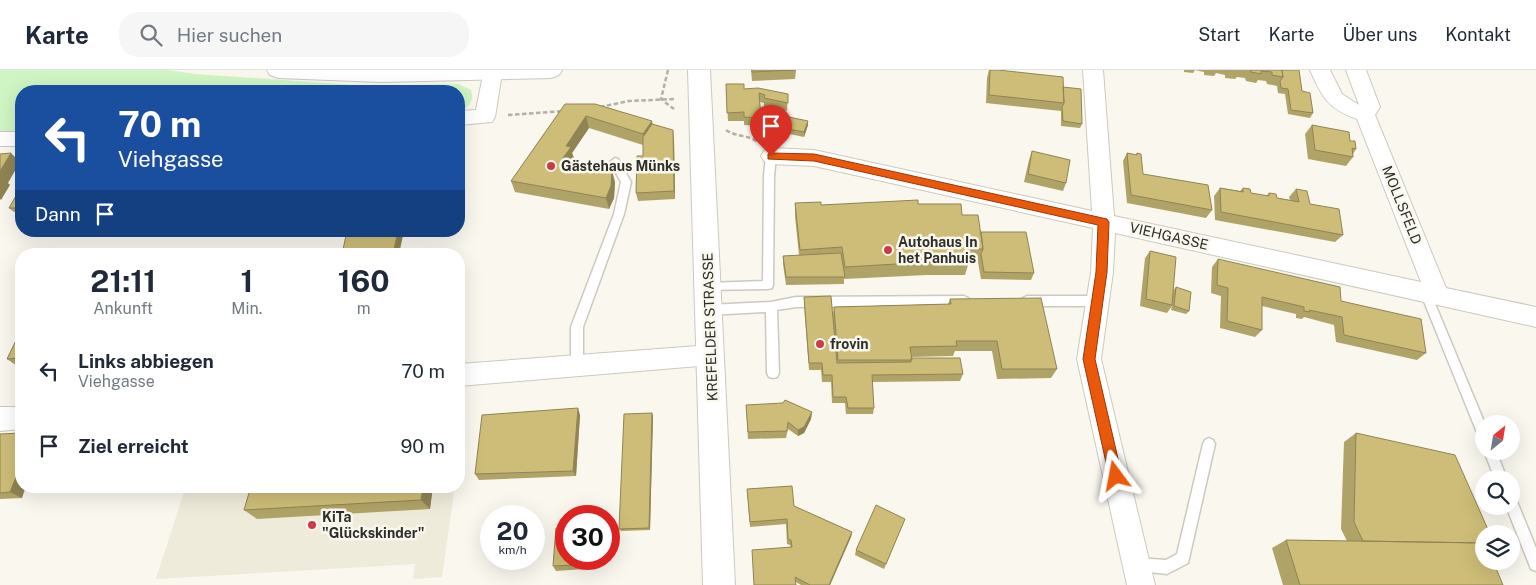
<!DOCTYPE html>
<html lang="de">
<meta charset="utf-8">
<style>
body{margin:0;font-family:"Public Sans",sans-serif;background:#f6f6f7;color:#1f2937;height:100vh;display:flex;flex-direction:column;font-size:19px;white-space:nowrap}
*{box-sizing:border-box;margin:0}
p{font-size:16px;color:#747a83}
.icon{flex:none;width:28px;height:28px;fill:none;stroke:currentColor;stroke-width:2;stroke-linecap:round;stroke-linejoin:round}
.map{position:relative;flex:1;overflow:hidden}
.details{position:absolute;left:15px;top:178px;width:450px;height:245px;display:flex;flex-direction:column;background:#fff;border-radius:20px;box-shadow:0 5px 20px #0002}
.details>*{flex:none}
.top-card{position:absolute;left:15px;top:15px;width:450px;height:152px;border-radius:20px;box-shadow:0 5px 20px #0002;background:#1a4fa0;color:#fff;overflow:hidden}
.needle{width:32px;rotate:30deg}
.fabs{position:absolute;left:1475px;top:345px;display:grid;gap:10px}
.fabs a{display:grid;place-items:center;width:45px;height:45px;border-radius:50%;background:#fff;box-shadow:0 5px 20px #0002;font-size:25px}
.speed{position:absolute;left:480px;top:435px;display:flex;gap:10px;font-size:25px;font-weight:700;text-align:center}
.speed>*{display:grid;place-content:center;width:65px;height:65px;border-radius:50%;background:#fff;box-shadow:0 5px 20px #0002;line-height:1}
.speed small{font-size:12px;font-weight:400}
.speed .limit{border:8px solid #d22;background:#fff;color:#111}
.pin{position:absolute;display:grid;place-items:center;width:42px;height:42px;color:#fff;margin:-51px -21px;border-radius:50% 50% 50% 0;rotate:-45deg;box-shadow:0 0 5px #0007}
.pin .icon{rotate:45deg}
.me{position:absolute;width:55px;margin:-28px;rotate:347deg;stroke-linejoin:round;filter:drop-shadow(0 0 4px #0008)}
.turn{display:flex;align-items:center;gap:18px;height:105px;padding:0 20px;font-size:22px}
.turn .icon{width:65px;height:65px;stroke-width:2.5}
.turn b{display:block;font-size:35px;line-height:42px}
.then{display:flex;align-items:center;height:48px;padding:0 20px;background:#0003;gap:10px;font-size:19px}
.eta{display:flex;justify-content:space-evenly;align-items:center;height:85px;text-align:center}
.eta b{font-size:30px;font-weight:700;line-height:35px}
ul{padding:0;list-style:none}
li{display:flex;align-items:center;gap:15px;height:75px;padding:0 20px}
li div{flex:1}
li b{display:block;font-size:19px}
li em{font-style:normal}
header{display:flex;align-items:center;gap:30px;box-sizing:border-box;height:70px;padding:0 25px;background:#fff;border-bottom:1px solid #e0e1e3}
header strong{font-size:24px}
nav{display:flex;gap:28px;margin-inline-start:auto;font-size:18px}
.search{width:350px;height:45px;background:#f6f6f7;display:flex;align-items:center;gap:12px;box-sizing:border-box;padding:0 18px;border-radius:20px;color:#747a83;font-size:19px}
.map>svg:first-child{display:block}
.built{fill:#eeebda}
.green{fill:#cff5c4}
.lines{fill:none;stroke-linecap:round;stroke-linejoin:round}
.service-casing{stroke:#cbc9c0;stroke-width:3}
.minor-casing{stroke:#cbc9c0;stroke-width:2}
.secondary-casing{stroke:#cbc9c0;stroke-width:2}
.path{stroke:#b2b0a9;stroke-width:2.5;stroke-dasharray:4.5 2.5;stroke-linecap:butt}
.service{fill:#fff;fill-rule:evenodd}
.minor{fill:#fff;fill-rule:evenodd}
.secondary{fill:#fff;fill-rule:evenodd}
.wall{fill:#b0a367}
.shaded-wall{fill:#908454}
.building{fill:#cdbd78;stroke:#908454}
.route{fill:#ea580c;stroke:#983908}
.poi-dot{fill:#cc3c45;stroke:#f9f7ee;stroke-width:2}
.labels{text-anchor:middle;stroke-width:5;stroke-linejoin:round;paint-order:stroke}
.poi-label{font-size:14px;font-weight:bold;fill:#2e2e2a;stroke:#f9f7ee;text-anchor:start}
.street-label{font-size:14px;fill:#2e2e2a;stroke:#f9f7ee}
</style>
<header>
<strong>Karte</strong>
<div class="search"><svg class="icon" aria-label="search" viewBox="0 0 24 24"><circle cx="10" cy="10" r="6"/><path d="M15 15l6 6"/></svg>Hier suchen</div>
<nav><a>Start</a><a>Karte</a><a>Über uns</a><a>Kontakt</a></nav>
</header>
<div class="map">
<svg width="1536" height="515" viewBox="0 0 1536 515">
<rect width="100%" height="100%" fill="#f9f7ee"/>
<!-- built -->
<path class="built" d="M186,416H455L442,507L413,509L415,494L156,509Z"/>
<!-- green -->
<path class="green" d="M0,0H167L196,4L369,16L458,14L471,20C474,31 470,37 459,41V21H21V62H0Z"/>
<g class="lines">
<defs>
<path id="service" d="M771,82L776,86L774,106L773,215L772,218L768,219L704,220L703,217L704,214L708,213L763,211L764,106L766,86Z
M615,88L618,89L631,112L624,144L583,257V297L581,301L577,302L573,301L571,297V257L614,144L621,112L610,92Z
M1426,219L1430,221L1431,224L1485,354H1484V370L1480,369L1478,365L1421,224L1422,221Z
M964,226L968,228L970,231L968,234L964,236L796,237L777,240L779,303L777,307L773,308L769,307L767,303L766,242L709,245L705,243L703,240L705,237L709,235L771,232L796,227Z
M1027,226H1097L1101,228L1103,231L1101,234L1097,236H1027L1023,234L1021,231L1023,228Z
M1209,368L1213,370L1215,374L1188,493L1167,504L1132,500L1130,495L1132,490L1137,488L1166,490L1177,484L1203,374L1205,370Z
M1484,381H1496L1507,409H1495Z
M1511,427L1516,429L1536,478V501L1531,499L1506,436H1511Z"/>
<path id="minor" d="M484,0H500L502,3L495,47L492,52L459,55V41L476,40Z
M1083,0H1103L1114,146L1421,212L1357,49C1328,39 1322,27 1310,0H1330L1342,24L1359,35L1346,0H1366L1380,37L1375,45L1446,218L1536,237V257L1115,163L1113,202L1101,289L1155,515H1127L1077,289L1091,202L1093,158L814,96L771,94L764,91L761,86L764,81L771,78L814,80L1092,141Z
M0,62H21V76H0Z
M711,275L720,278L723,285L720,292L711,295L459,316V294Z
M0,337H21V359L0,361Z"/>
<path id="secondary" d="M267,0H562L559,5L551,8L381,12L278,8L270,5Z
M688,0H710L735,515H703Z"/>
</defs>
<!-- service casing -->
<use href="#service" class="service-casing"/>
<!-- minor casing -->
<use href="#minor" class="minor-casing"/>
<!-- secondary casing -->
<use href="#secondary" class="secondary-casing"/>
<!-- path -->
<path class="path" d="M668,0L661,29L674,39
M600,37L629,31L675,29
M508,45L564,41
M726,60C736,67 750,65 757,72"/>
<!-- service -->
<use href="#service" class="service"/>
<!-- minor -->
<use href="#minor" class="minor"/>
<!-- secondary -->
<use href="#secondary" class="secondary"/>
</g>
<!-- wall -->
<path class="wall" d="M751,0H796L795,9L752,11Z
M989,0L1063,17L1082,54L1080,58L1061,56V41L986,33L987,8Z
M1184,0H1299L1302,21L1313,43L1310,48L1288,44L1285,24L1278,23L1277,16L1267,14L1266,11L1258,10L1256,13L1246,11L1245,8L1237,7L1235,9L1225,8V5L1216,3L1214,6L1204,5V2L1195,0L1193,3L1184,2Z
M726,14L744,19L788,24L787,41L764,36V33L760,32V41L808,55L804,67L761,58V56L744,55V51H728Z
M565,34L652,51V54L674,69L675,129L638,131L636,123L643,86V75L589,58L572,83L574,88L570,94L615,112L614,128L609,139L515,122L511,111Z
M1312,55L1350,71L1356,79L1353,84V87L1346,96L1308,89L1305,64Z
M1032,81L1066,113L1063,121L1024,112L1029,90Z
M1127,83L1136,85L1137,83L1143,104L1212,140L1206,148L1127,133L1123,91Z
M21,117V142H14L9,138Z
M1220,118L1240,121L1243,118L1251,123L1266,126L1269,123L1277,128L1290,130L1289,127L1296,119L1310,134L1343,165L1335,172L1215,150L1214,126Z
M795,133L821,135L918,134L962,145L981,162L1034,203L1031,210L981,209L978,192H969L965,205H927L844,209V214L786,215L783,194V186L799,185L795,146Z
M82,161H158L85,165Z
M1150,181L1173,221L1176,217L1189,241L1186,244L1171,240L1172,236L1167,243L1140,236L1145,188Z
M1218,189L1341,231L1426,283L1417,290L1336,272L1334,255L1304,247L1302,249L1296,248V244L1262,236V260L1255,267L1220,258L1221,226L1211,223L1212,197Z
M804,227L833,244L834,237L948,234L950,229L1057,299L1051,308L997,309L992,281H955L953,286L911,287V288L963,304L960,311L872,312L874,338L873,344H846L845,333H832L831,312H822L821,300H809L804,235Z
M21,260V296H17L7,289Z
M746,335L812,342L811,349L804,363L798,366L788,359L786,368L748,369Z
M652,343L653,346L650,460L621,461L619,459Z
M580,345L576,406L479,410L475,404Z
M1356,363L1484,464V491L1503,515H1283L1272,478L1286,470L1347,471L1341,459L1344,372Z
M0,364L22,428L0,429Z
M251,416H433L430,439L257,449L244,440Z
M747,419L794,436L852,462L851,467L830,515H801L796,512L790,475L787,474L786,454L750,457Z
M905,449L884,499L855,485L856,480Z
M599,489V498L556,501L553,496Z"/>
<!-- shaded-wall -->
<path class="shaded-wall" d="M586,46L589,58L572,83L574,88L564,104L560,92L566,76Z
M652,51L654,62L645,76L643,64Z
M808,51V55L804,67V62Z
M459,58L462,65L459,83Z
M673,60L674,69L675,129L674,121Z
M11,83L20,92L8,113L10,115L1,130L0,129V101Z
M612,100L615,112L614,128L609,139L606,128Z
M398,161H404L399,184H393Z
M578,338L580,345L576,406L573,401Z
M812,342L811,349L804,363L798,366V360Z
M652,343L653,346L650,460L649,458Z
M21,395V416H26L22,428L10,422Z
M423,416H433L430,439L421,430Z
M852,462L851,467L830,515H829Z
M596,489H599V498L596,494Z"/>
<!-- building -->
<path class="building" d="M752,0H796L752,2Z
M990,0H998L1063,7L1064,33L989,25Z
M1251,0H1282L1283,7L1272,5V2L1261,1V4L1251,2Z
M1282,0H1299L1302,21L1310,23L1313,43L1291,40L1288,19L1281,18L1280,11L1283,7Z
M726,14H744V19L758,18L788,24V33L764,28L765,25L759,23L761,48L744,47V42L727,43Z
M1063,17L1081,19L1082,54L1063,51L1062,37L1064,33Z
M565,34H595L652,51L643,64L586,46L566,76L571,77L560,92L612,100L611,116L606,128L511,111Z
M760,41L808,51L804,62L761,54Z
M652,54L673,60L674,121L636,123L637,86H643V67Z
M1312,55L1349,62L1350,71H1355L1356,79L1352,78L1353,87L1315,80Z
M1032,81L1070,90L1066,113L1028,104Z
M11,83L0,101V84Z
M1127,83L1137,85V83L1141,84L1143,104L1208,115L1212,140L1131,125Z
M21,117V138H9Z
M1220,118L1243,122V118L1250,119L1251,123L1269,126V123L1276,124L1277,128L1299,132L1296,119L1307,121L1310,134L1339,139L1343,165L1221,142Z
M918,130V134H961L962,145H978L983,179H968L969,193L931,192L845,197L842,177L800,180L795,133L821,132V135Z
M347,161H398L393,184H342Z
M981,162H1026L1034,203L984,202L981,184L983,179Z
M1150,181L1176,187L1172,235L1146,229Z
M841,183L845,207H786L783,186Z
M1218,189L1340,217L1341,231L1421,249L1426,283L1344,265L1342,247L1309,240L1310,242L1304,241V237L1262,227V260L1227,251L1228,218L1217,215Z
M1176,217L1191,222L1189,241L1174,236Z
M831,226L837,293L911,292V288H960L963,304L872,305L874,338H848L846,327H833L832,305H823L822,293H809L804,227Z
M1041,228L1057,299H1002L997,271H956L957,276L910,277L912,290H838L834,237L951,234L950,229Z
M21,260V288L7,289Z
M785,330L812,342L804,357L798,360L788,352L787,361L748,362L746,335L783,333Z
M578,338L573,401L475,404L482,345Z
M652,343L649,458L619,459L624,344Z
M21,363V395L10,422L0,423V364Z
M1356,363L1455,385L1490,464H1484V473L1363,471L1354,452Z
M251,416H423L421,430L244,440Z
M792,416L794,436L852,462L829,515H810L795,507L796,515H754L752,480L792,477L791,470L788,469L787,449L750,452L747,419Z
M876,435L905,449L886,494L856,480Z
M556,458H566V489H596V494L553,496Z
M1286,470L1484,473V491H1493L1503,515H1300Z"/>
<!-- route -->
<path class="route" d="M771,83L814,84L1107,149L1109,152L1107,202L1095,289L1122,406L1120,410L1116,411L1111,410L1109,406L1083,289L1096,202L1098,155L814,91L768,89V84Z"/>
<!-- markers -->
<g class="poi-dot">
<circle cx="551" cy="96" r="5"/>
<circle cx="888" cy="180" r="5"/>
<circle cx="820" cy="274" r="5"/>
<circle cx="312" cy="455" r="5"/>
</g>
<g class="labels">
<!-- poi labels -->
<g class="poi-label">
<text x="561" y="101">Gästehaus Münks</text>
<text x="898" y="177">Autohaus In<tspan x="898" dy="16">het Panhuis</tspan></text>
<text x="830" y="279">frovin</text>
<text x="322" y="452">KiTa<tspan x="322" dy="16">"Glückskinder"</tspan></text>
</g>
<!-- street labels -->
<g class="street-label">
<text transform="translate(1402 135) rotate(68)" y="5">MOLLSFELD</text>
<text transform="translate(1169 166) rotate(13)" y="5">VIEHGASSE</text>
<text transform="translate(710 257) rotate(-92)" y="5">KREFELDER STRASSE</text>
</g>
</g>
</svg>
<div class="fabs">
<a><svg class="needle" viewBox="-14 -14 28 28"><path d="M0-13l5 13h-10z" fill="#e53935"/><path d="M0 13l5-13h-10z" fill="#747a83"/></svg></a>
<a><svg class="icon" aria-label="search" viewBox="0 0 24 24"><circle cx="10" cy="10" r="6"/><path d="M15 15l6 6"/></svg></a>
<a><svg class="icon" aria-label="layers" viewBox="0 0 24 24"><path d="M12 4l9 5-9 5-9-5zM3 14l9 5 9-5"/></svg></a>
</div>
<div class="speed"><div>20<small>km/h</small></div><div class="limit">30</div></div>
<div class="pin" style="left:771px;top:86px;background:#d93025"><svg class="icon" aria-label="arrive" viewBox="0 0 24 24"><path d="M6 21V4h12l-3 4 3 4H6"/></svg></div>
<svg class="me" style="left:1116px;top:406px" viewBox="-20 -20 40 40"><path d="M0-17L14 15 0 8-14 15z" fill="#ea580c" stroke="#fff" stroke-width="4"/></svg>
<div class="top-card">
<div class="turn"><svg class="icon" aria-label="left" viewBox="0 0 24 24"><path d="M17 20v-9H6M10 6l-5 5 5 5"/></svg><div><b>70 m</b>Viehgasse</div></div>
<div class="then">Dann<svg class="icon" aria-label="arrive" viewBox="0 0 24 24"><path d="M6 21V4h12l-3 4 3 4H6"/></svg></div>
</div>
<section class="details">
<div class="eta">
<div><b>21:11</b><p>Ankunft</p></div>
<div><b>1</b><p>Min.</p></div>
<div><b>160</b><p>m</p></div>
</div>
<ul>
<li><svg class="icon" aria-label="left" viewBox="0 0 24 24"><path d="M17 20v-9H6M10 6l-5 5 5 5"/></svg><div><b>Links abbiegen</b><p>Viehgasse</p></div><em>70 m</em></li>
<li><svg class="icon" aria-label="arrive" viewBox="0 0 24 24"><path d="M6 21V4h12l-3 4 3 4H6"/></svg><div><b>Ziel erreicht</b></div><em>90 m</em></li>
</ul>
</section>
</div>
